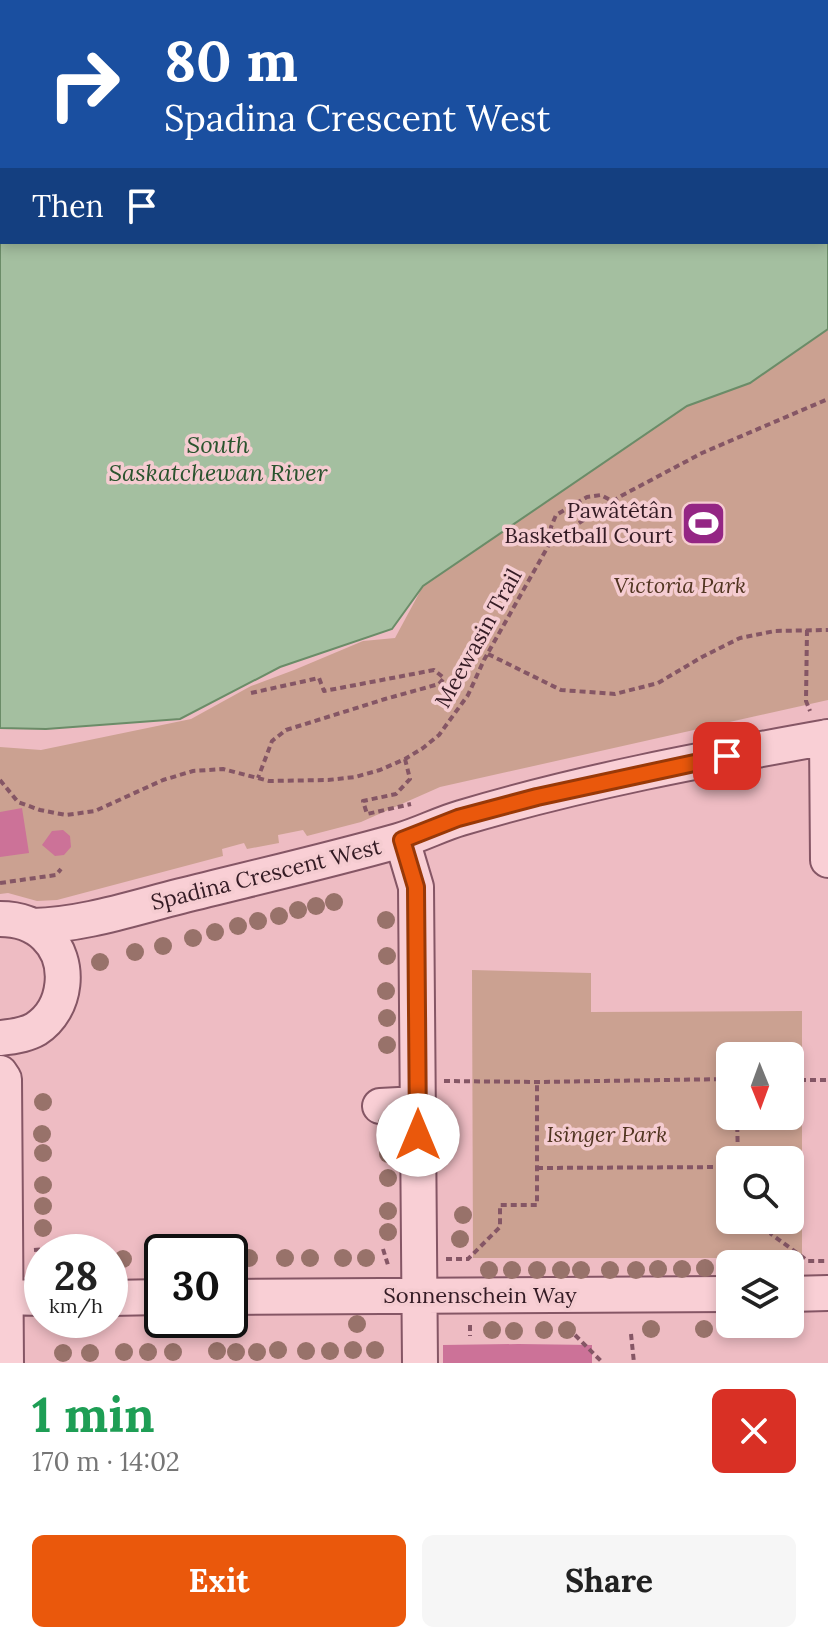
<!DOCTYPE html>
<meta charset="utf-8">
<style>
body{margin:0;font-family:Lora,serif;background:#f6f6f6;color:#222;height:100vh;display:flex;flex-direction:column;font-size:30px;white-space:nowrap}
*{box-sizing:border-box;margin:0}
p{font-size:26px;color:#767676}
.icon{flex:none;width:44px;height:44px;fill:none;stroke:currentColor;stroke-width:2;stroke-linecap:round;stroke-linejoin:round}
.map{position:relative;height:1363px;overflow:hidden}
.drawer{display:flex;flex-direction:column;background:#fff;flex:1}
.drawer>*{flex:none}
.banner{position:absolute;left:0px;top:0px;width:828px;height:244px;box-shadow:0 4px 12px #0003;background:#1a4fa0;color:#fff;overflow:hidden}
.needle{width:52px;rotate:179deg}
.controls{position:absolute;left:716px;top:1042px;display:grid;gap:16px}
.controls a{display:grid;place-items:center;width:88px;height:88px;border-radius:12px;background:#fff;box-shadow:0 4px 12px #0003;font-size:40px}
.speed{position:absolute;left:24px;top:1234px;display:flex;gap:16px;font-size:40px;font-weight:700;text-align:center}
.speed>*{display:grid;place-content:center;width:104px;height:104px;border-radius:50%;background:#fff;box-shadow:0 4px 12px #0003;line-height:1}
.speed small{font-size:20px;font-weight:400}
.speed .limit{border:4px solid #111;border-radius:12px;background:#fff;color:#111}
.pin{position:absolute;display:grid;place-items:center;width:68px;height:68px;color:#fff;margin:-34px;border-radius:16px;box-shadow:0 4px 12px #0006}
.me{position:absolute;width:88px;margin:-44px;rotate:0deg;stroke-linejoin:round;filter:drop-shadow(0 0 6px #0008)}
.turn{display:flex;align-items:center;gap:28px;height:168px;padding:0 32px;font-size:36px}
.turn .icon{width:104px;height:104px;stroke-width:2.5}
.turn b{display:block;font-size:56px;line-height:68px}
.then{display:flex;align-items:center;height:76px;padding:0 32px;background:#0003;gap:16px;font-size:30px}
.round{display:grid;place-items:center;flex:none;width:84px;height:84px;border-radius:12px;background:#f6f6f6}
.overview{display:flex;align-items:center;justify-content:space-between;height:136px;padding:0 32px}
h1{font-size:48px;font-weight:800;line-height:60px;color:#1e9e55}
.action{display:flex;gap:16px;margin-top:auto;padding:16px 32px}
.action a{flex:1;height:92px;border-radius:12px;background:#ea580c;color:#fff;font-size:32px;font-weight:800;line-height:92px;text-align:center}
.action a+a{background:#f6f6f6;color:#222}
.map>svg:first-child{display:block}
.green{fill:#cba191;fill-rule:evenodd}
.water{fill:#a4bfa0;stroke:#6b8c68;stroke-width:2;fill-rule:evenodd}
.building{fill:#cc7298}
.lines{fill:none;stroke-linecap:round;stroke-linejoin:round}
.minor-casing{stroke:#855665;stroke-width:38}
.path{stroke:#855665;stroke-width:4;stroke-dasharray:6 4;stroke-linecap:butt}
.minor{stroke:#f9cfd5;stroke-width:34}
.tree{fill:#98726a}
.route-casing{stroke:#983908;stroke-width:20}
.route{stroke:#ea580c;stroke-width:14}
.labels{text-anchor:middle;stroke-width:7;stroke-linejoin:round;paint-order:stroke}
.poi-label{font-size:22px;fill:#341b24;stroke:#f5ccd1;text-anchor:end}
.park-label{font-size:22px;font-style:italic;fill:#513521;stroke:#f5ccd1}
.street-label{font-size:22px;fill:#341b24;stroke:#f5ccd1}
.water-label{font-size:24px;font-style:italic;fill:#2a542e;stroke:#f5ccd1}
</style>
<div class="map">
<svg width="828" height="1363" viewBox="0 0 828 1363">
<rect width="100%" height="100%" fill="#eebcc3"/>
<!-- green -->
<path class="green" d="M828,329V700L440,787L361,822L307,836L303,830L278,835L279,843L247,849L244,843L222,849L223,856L57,900L37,901L8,893L0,894V747L41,750L191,719L251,686L294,670L363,641L395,638L423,586L687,405L750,383Z
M472,970L591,973V1012L802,1011V1258H473ZM730,1056H790V1116H730ZM790,1160V1220H730V1160Z"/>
<!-- water -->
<path class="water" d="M0,0H828V329L750,383L687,406L423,586L392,629L280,667L180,719L46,729L0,728ZM2,2H826V242H2Z"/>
<!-- building -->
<path class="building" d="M22,808L29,853L0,857V812Z
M63,830L70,836L71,847L64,855L55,856L42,845L52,831Z
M518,1344L592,1345V1363H443V1345Z"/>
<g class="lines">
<defs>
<path id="minor" d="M827,737L828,860
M402,840L416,887L420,1363
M0,919C17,919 33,923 46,936C72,961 67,1009 36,1029C26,1035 11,1037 0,1038
M33,926C83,925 133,908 181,896C253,878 327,861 398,841C420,835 440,824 461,818C581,782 705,759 828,737
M0,1073L4,1079L6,1363
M380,1106L418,1104
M790,1294L828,1293
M5,1297L42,1298
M230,1297L730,1294
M110,1298L162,1297"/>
</defs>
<!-- minor casing -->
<use href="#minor" class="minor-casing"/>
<!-- path -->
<path class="path" d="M551,541V527L556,515L587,497L601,495L612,501
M807,630L806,701L810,711
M488,654L561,690L615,694L658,683L702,657L740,638L775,631L828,630
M251,693L319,678L324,691L434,670L444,678L439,684L385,699L286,730L272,741L258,778
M405,759L410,779L396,794L363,801L367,814L411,804
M0,780L18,802L40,810L66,815L95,811L163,780L193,771L223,769L269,781L328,780L355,777L380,770L405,759L423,748L439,735L468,695L484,660L551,541L621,496L702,453L828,399
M0,883L56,875L61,869
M790,1080H828
M444,1081L537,1082L730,1079
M737,1116L738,1160
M537,1168L730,1167
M771,1220V1234L808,1261H828
M383,1249L388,1265
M34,1250L47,1249
M446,1259H468L500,1227V1205H537V1083
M470,1325V1336
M631,1334L634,1363
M575,1335L603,1363"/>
<!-- minor -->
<use href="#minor" class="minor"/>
</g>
<!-- trees -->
<g class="tree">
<circle cx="334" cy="902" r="9"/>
<circle cx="316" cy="906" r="9"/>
<circle cx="298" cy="910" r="9"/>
<circle cx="279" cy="916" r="9"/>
<circle cx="386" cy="920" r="9"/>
<circle cx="258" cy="921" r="9"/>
<circle cx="238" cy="926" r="9"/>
<circle cx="215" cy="932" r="9"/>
<circle cx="193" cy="938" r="9"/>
<circle cx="163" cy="946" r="9"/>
<circle cx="135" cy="952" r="9"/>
<circle cx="387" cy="956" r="9"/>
<circle cx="100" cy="962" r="9"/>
<circle cx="386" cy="991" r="9"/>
<circle cx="387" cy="1018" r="9"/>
<circle cx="387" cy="1045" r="9"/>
<circle cx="43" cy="1102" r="9"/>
<circle cx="387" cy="1123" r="9"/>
<circle cx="42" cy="1134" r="9"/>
<circle cx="43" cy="1153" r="9"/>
<circle cx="388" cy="1154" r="9"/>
<circle cx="388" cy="1178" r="9"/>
<circle cx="43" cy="1185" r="9"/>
<circle cx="43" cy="1206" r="9"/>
<circle cx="388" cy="1211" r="9"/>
<circle cx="463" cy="1215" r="9"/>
<circle cx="43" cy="1228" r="9"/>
<circle cx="388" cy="1232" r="9"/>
<circle cx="460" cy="1239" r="9"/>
<circle cx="249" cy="1258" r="9"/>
<circle cx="285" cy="1258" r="9"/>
<circle cx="310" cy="1258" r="9"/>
<circle cx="343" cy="1258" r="9"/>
<circle cx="366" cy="1258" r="9"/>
<circle cx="123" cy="1259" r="9"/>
<circle cx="705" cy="1268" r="9"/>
<circle cx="658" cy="1269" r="9"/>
<circle cx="682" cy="1269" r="9"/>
<circle cx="489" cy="1270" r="9"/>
<circle cx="512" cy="1270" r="9"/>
<circle cx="537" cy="1270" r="9"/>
<circle cx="561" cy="1270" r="9"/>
<circle cx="581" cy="1270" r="9"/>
<circle cx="610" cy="1270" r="9"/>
<circle cx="636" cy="1270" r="9"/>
<circle cx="357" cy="1324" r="9"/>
<circle cx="651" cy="1329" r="9"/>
<circle cx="704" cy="1329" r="9"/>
<circle cx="492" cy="1330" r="9"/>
<circle cx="544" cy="1330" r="9"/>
<circle cx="567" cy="1330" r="9"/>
<circle cx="514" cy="1331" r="9"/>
<circle cx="278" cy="1350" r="9"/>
<circle cx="353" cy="1350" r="9"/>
<circle cx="375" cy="1350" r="9"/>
<circle cx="217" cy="1351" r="9"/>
<circle cx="306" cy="1351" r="9"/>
<circle cx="330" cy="1351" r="9"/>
<circle cx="124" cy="1352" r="9"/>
<circle cx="148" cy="1352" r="9"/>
<circle cx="173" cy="1352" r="9"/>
<circle cx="236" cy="1352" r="9"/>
<circle cx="257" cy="1352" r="9"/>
<circle cx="63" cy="1353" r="9"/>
<circle cx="90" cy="1353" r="9"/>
</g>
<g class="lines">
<defs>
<path id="route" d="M418,1135L416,887L402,840L458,818L537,797L727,756"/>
</defs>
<!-- route casing -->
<use href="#route" class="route-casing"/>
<!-- route -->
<use href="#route" class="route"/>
</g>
<!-- icons -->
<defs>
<symbol id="stadium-square" viewBox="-11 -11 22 22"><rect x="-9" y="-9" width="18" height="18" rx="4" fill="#942684" stroke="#f5ccd1"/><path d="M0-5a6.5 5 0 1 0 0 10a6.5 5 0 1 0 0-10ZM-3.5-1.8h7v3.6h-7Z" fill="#fff"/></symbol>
</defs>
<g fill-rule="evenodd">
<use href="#stadium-square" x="678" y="498" width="51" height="51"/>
</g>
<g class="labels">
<!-- poi labels -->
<g class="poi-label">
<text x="673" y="518">Pawâtêtân<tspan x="673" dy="25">Basketball Court</tspan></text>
</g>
<!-- park labels -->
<g class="park-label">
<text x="680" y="593">Victoria Park</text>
<text x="607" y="1142">Isinger Park</text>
</g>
<!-- street labels -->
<g class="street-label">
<text transform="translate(478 638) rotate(-61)" y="8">Meewasin Trail</text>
<text transform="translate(266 874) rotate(-14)" y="8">Spadina Crescent West</text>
<text x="480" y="1303">Sonnenschein Way</text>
</g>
<!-- water labels -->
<g class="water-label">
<text x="218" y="453">South<tspan x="218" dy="28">Saskatchewan River</tspan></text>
</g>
</g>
</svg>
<div class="controls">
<a><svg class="needle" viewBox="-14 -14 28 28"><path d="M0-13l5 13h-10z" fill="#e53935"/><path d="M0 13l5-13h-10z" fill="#767676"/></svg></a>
<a><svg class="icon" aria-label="search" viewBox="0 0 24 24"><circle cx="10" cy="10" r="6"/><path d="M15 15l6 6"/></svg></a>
<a><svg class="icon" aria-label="layers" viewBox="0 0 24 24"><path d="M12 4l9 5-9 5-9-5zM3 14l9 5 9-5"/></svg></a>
</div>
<div class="speed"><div>28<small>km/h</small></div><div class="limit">30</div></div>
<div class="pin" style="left:727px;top:756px;background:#d93025"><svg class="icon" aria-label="arrive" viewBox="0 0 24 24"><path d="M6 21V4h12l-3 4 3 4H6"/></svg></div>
<svg class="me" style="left:418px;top:1135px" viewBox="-20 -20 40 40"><circle r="19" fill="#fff"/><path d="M0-13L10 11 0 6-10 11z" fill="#ea580c"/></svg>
<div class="banner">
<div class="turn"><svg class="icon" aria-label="right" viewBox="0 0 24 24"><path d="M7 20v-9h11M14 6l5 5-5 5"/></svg><div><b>80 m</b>Spadina Crescent West</div></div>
<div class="then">Then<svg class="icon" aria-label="arrive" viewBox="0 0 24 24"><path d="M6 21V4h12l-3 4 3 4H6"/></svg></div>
</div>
</div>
<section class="drawer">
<div class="overview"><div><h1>1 min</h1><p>170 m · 14:02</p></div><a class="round" style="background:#d93025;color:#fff"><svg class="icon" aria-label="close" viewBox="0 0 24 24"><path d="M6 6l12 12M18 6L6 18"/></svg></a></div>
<div class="action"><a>Exit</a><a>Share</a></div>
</section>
